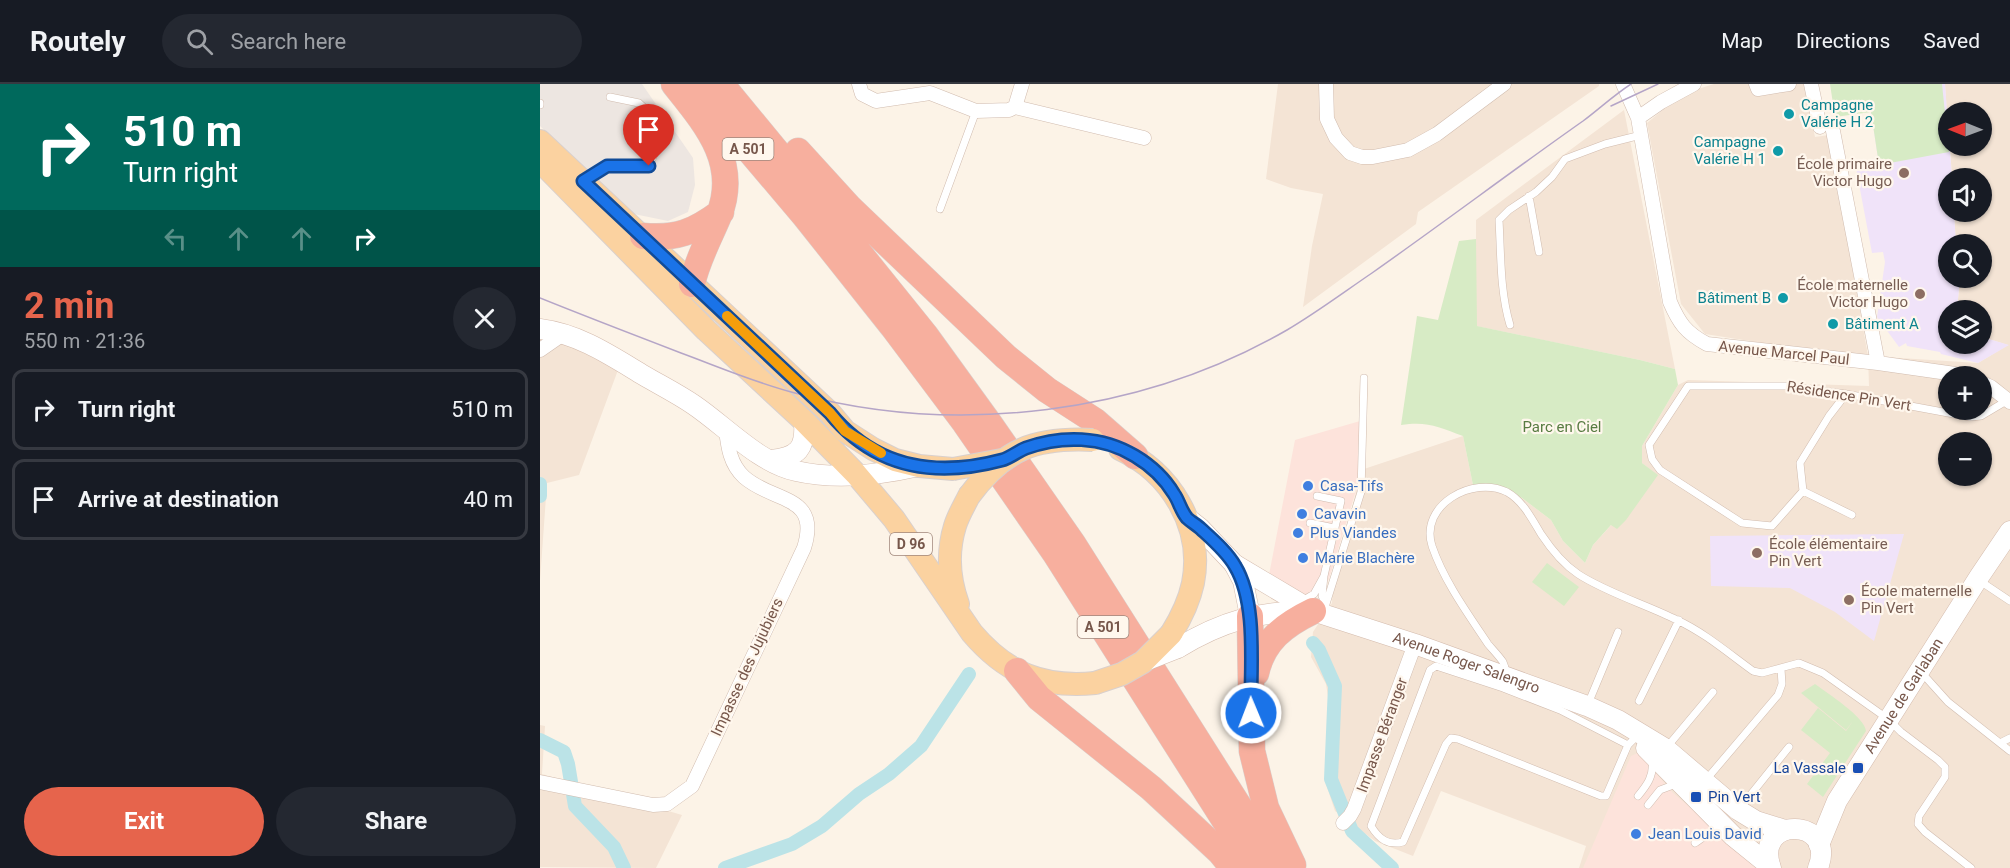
<!DOCTYPE html>
<meta charset="utf-8">
<style>
body{margin:0;font-family:Roboto,sans-serif;background:#242831;color:#f1f3f6;height:100vh;display:flex;flex-direction:column;font-size:22px;white-space:nowrap}
*{box-sizing:border-box;margin:0}
p{font-size:20px;color:#9ea1a6}
.icon{flex:none;width:33px;height:33px;fill:none;stroke:currentColor;stroke-width:2;stroke-linecap:round;stroke-linejoin:round}
.map{position:relative;flex:1;overflow:hidden}
.details{display:flex;flex-direction:column;background:#171b24;width:540px}
.details>*{flex:none}
.top-card{background:#00695c;color:#fff;overflow:hidden}
.needle{width:39px;rotate:271deg}
.buttons{position:absolute;left:1398px;top:18px;display:grid;gap:12px}
.buttons a{display:grid;place-items:center;width:54px;height:54px;border-radius:50%;background:#171b24;box-shadow:0 2px 4px #0004;font-size:30px}
.pin{position:absolute;display:grid;place-items:center;width:51px;height:51px;color:#fff;margin:-62px -26px;border-radius:50% 50% 50% 0;rotate:-45deg;box-shadow:0 0 6px #0007}
.pin .icon{rotate:45deg}
.me{position:absolute;width:66px;margin:-33px;rotate:359deg;stroke-linejoin:round;filter:drop-shadow(0 0 4px #0008)}
.turn{display:flex;align-items:center;gap:21px;height:126px;padding:0 24px;font-size:27px}
.turn .icon{width:78px;height:78px;stroke-width:2.5}
.turn b{display:block;font-size:42px;line-height:51px}
.lanes{display:flex;align-items:center;height:57px;padding:0 24px;background:#0003;justify-content:center;gap:30px;direction:ltr}
.lanes .off{opacity:.35}
.round{display:grid;place-items:center;flex:none;width:63px;height:63px;border-radius:32px;background:#242831}
.overview{display:flex;align-items:center;justify-content:space-between;height:102px;padding:0 24px}
h1{font-size:36px;font-weight:700;line-height:45px;color:#e6644c}
.button{display:flex;gap:12px;margin-top:auto;padding:12px 24px}
.button a{flex:1;height:69px;border-radius:36px;background:#e6644c;color:#fff;font-size:24px;font-weight:700;line-height:69px;text-align:center}
.button a+a{background:#242831;color:#f1f3f6}
ul{padding:0;list-style:none}
li{display:flex;align-items:center;gap:18px;height:81px;margin:0 12px 9px;padding:0 12px;border:3px solid #363941;border-radius:12px}
li div{flex:1}
li b{display:block;font-size:22px}
li em{font-style:normal}
header{display:flex;align-items:center;gap:36px;box-sizing:border-box;height:84px;padding:0 30px;background:#171b24;border-bottom:2px solid #363941}
header strong{font-size:28px}
nav{display:flex;gap:33px;margin-inline-start:auto;font-size:21px}
.search{width:420px;height:54px;background:#242831;display:flex;align-items:center;gap:15px;box-sizing:border-box;padding:0 21px;border-radius:33px;color:#9ea1a6;font-size:22px}
main{display:flex;flex:1;min-height:0}
.map>svg:first-child{display:block}
.residential{fill:#f4e4d5;fill-rule:evenodd}
.commercial{fill:#fde3db}
.industrial{fill:#ede6e1}
.education{fill:#f0e3f9}
.green{fill:#d7ebc5}
.lines{fill:none;stroke-linecap:round;stroke-linejoin:round}
.canal{stroke:#bbe3e7;stroke-width:14}
.lane-casing{stroke:#d1bcaf;stroke-width:8}
.street-casing{stroke:#d1bcaf;stroke-width:15}
.secondary-casing{stroke:#d4bbad;stroke-width:21}
.primary-casing{stroke:#d9d0cd;stroke-width:24}
.highway-casing{stroke:#d9d0cd;stroke-width:27}
.lane{stroke:#fff;stroke-width:7}
.street{stroke:#fff;stroke-width:14}
.secondary{stroke:#fff;stroke-width:20}
.primary{stroke:#fbd2a0;stroke-width:22}
.highway{stroke:#f7af9e;stroke-width:26}
.tram{stroke:#b5a5c7;stroke-width:1.5}
.secondary-bridge-casing{stroke:#d4bbad;stroke-width:21;stroke-linecap:butt}
.primary-bridge-casing{stroke:#d9d0cd;stroke-width:24;stroke-linecap:butt}
.secondary-bridge{stroke:#fff;stroke-width:20}
.primary-bridge{stroke:#fbd2a0;stroke-width:22}
.route-casing{stroke:#114b97;stroke-width:15}
.route{stroke:#1a73e8;stroke-width:10}
.slow{stroke:#f59e0b;stroke-width:10}
.culture-dot{fill:#0f9aa8;stroke:#fff7ed;stroke-width:2}
.education-dot{fill:#8d6e63;stroke:#fff7ed;stroke-width:2}
.shop-dot{fill:#3f7fe0;stroke:#fff7ed;stroke-width:2}
.transit-dot{fill:#1a4fb4;stroke:#fff7ed;stroke-width:2}
.labels{text-anchor:middle;stroke-width:4.5;stroke-linejoin:round;paint-order:stroke}
.shield{fill:#fff7ed;stroke:#a0877c;stroke-width:1.5}
.shield-label{font-size:14px;font-weight:bold;fill:#77574b}
.culture-label{font-size:15px;fill:#0d838f;stroke:#fff7ed;text-anchor:start}
.education-label{font-size:15px;fill:#785e54;stroke:#fff7ed;text-anchor:end}
.street-label{font-size:15px;fill:#77574b;stroke:#fff7ed}
.park-label{font-size:15px;fill:#587c42;stroke:#fff7ed}
.shop-label{font-size:15px;fill:#366cbe;stroke:#fff7ed;text-anchor:start}
.transit-label{font-size:15px;fill:#164399;stroke:#fff7ed;text-anchor:end}
</style>
<header>
<strong>Routely</strong>
<div class="search"><svg class="icon" aria-label="search" viewBox="0 0 24 24"><circle cx="10" cy="10" r="6"/><path d="M15 15l6 6"/></svg>Search here</div>
<nav><a>Map</a><a>Directions</a><a>Saved</a></nav>
</header>
<main>
<section class="details">
<div class="top-card">
<div class="turn"><svg class="icon" aria-label="right" viewBox="0 0 24 24"><path d="M7 20v-9h11M14 6l5 5-5 5"/></svg><div><b>510 m</b>Turn right</div></div>
<div class="lanes"><svg class="icon off" aria-label="left" viewBox="0 0 24 24"><path d="M17 20v-9H6M10 6l-5 5 5 5"/></svg><svg class="icon off" aria-label="ahead" viewBox="0 0 24 24"><path d="M12 20V5M6 11l6-6 6 6"/></svg><svg class="icon off" aria-label="ahead" viewBox="0 0 24 24"><path d="M12 20V5M6 11l6-6 6 6"/></svg><svg class="icon" aria-label="right" viewBox="0 0 24 24"><path d="M7 20v-9h11M14 6l5 5-5 5"/></svg></div>
</div>
<div class="overview"><div><h1>2 min</h1><p>550 m · 21:36</p></div><a class="round"><svg class="icon" aria-label="close" viewBox="0 0 24 24"><path d="M6 6l12 12M18 6L6 18"/></svg></a></div>
<ul>
<li><svg class="icon" aria-label="right" viewBox="0 0 24 24"><path d="M7 20v-9h11M14 6l5 5-5 5"/></svg><div><b>Turn right</b></div><em>510 m</em></li>
<li><svg class="icon" aria-label="arrive" viewBox="0 0 24 24"><path d="M6 21V4h12l-3 4 3 4H6"/></svg><div><b>Arrive at destination</b></div><em>40 m</em></li>
</ul>
<div class="button"><a>Exit</a><a>Share</a></div>
</section>
<div class="map">
<svg width="1470" height="784" viewBox="0 0 1470 784">
<rect width="100%" height="100%" fill="#fcf3e7"/>
<!-- residential -->
<path class="residential" d="M738,0H1059V2L878,128L876,140L763,223L772,162L783,110L751,104L726,95Z
M1174,0H1264L1275,53L1289,51L1328,272L1438,279L1468,261L1442,253V226H1417L1420,194H1442V160H1416L1414,128H1442V94H1412L1410,62H1442V28H1408V46L1405,0H1470V784H1039L1046,762L901,707L873,772L835,757L795,727L786,700L790,625L786,600L771,573L773,548L792,519L793,499L818,400V387L923,352L933,401L965,404L982,414L1011,436L1023,457L1045,479L1053,461L1117,391L1102,379V362L1138,301L1148,296L1329,302L1328,272L1229,260L1165,250L1141,220L1107,39L1142,10ZM1408,292H1442V326H1408ZM1408,358H1442V392H1408Z
M1084,26L1135,285L1100,276L936,242V136Z
M0,250L28,261L78,286L39,391L7,399L0,497Z
M0,641L5,642L2,690L142,731L116,784L0,783Z"/>
<!-- commercial -->
<path class="commercial" d="M820,337L818,400L789,495L775,515L728,496L755,356Z
M1098,669L1133,709L1164,735L1177,752L1219,784H1043L1091,672Z"/>
<!-- industrial -->
<path class="industrial" d="M0,0H102L153,74L155,101L148,128L128,137L94,130L0,42Z"/>
<!-- education -->
<path class="education" d="M1290,0H1405L1412,94H1408V128H1414L1416,160H1408V194H1420L1417,226H1408V260H1442V253L1469,261L1438,279L1401,270L1400,268L1367,262L1366,259L1359,263L1337,233L1345,178L1343,168L1332,169L1316,84L1339,80L1331,28Z
M1364,450L1334,557L1295,528L1250,504L1171,502L1170,452Z"/>
<!-- green -->
<path class="green" d="M1290,0H1402L1409,68L1339,81L1331,28L1295,33Z
M936,155L937,242L1100,276L1135,285L1138,301L1102,362V379L1118,391L1086,436L1077,445L1071,441L1053,461L1045,479L1023,457L1011,436L982,414L965,404L933,401L923,352C898,343 888,337 861,341L877,232L898,236L919,157Z
M1007,479L1039,503L1024,522L992,498Z
M1275,600C1287,609 1325,633 1326,647L1283,713L1267,700L1290,669L1261,646L1278,624L1306,647L1313,637L1306,646L1261,609Z"/>
<g class="lines">
<!-- canal -->
<path class="canal" d="M0,400V412
M773,559L779,566L795,602L791,695L812,747L852,784
M0,656L24,668L28,680L35,722L74,763L84,784
M185,784L252,760L282,742L319,710L349,690L381,662L429,590"/>
<defs>
<path id="lane" d="M0,19V21
M46,96L67,82H109L119,59L111,30L99,19L70,13
M989,112L999,168
M400,125L436,27
M970,241C960,208 961,171 959,136L969,126L996,108L1012,93L1025,75L1065,60L1101,51
M1263,407L1260,379L1289,332L1306,310
M777,412L801,417L784,492
M1312,431L1263,407L1232,442L1202,439L1120,386L1112,375L1109,361L1148,302H1246L1306,310L1430,333L1441,332L1468,316
M770,439L794,444
M1441,495L1446,501L1470,517
M762,517L774,510L784,492L782,512L786,520
M785,529L786,520L821,408L824,294
M1381,588L1408,618L1470,667
M965,591C966,586 965,582 963,578C959,572 953,566 948,560C928,530 904,497 892,462C879,421 933,391 967,408C983,417 992,435 1001,450C1011,465 1023,480 1038,490C1065,508 1107,521 1137,536C1165,549 1188,569 1213,587L1222,589L1259,579L1283,589L1348,635L1361,648L1398,676L1405,683V693L1379,732L1378,740L1385,748L1431,784
M1099,617L1139,536
M1048,620L1078,548
M1460,659L1470,654
M1088,661L1020,626L963,604L896,582L890,586L831,742C839,755 848,762 863,758L906,660L911,654L918,655L1061,712H1066L1088,661L1095,654
M1127,663L1173,608
M1165,697L1238,611L1242,600L1241,585
M1098,712C1107,701 1114,692 1112,677
M1108,721L1120,706L1136,700
M1200,724L1249,663
M1155,759C1164,753 1171,746 1182,749"/>
<path id="street" d="M319,0L322,10L336,17L390,9L436,27L469,26L475,23L482,0
M786,0L787,35L796,54L810,69L822,73H833L868,66L897,50L964,0
M1083,0L1098,34L1130,218C1139,239 1146,249 1167,260L1338,279L1415,290L1423,292
M1216,0L1218,5L1249,0
M1271,0L1280,43
M475,23L604,54
M1098,34L1121,18L1154,0
M1293,47L1338,279
M0,266L23,250
M1442,299L1451,303L1470,318
M0,698L113,721L127,720L152,702L264,464C281,410 233,419 204,393C190,380 188,363 186,346
M803,739L810,732L814,725L875,560"/>
<g id="secondary">
<path d="M0,245C39,250 70,271 103,291C120,301 138,310 154,321C185,342 219,379 256,387C295,396 340,391 379,382"/>
<path d="M231,376C258,373 266,365 264,337"/>
<path id="s1" d="M646,433L660,444L694,480L773,527L875,560L1047,622L1078,636L1126,665L1198,726L1216,737L1245,746"/>
<path d="M694,480L703,497L710,532"/>
<path d="M638,564C682,537 719,527 770,527"/>
<path d="M1106,664L1193,752L1230,782"/>
<path id="s2" d="M1279,761L1297,717L1439,493L1470,447"/>
<path d="M1231,784C1212,731 1298,733 1278,784"/>
</g>
<path id="primary" d="M0,57L290,329L305,347L333,365L355,376L379,382L413,385
M0,77L166,246L264,337L316,390L354,435L432,549C467,590 503,604 555,599
M580,365C630,388 664,442 653,499C649,518 641,534 631,550
M418,520C409,495 407,468 415,442C418,432 424,422 429,412"/>
<path id="highway" d="M134,0C165,39 200,78 179,131C170,153 157,176 152,200
M153,0L264,131L353,243L425,339L515,469L715,784
M181,0L275,114L386,252L449,339L533,460L738,784
M258,67L310,124L466,273L507,306L555,337L595,372
M103,152C137,155 154,148 181,128
M710,532L712,667L726,724L753,781
M477,587L499,614L611,704L680,768L693,784
M716,589C723,557 744,541 773,527"/>
</defs>
<!-- lane casing -->
<use href="#lane" class="lane-casing"/>
<!-- street casing -->
<use href="#street" class="street-casing"/>
<!-- secondary casing -->
<use href="#secondary" class="secondary-casing"/>
<!-- primary casing -->
<use href="#primary" class="primary-casing"/>
<!-- highway casing -->
<use href="#highway" class="highway-casing"/>
<!-- lane -->
<use href="#lane" class="lane"/>
<!-- street -->
<use href="#street" class="street"/>
<!-- secondary -->
<use href="#secondary" class="secondary"/>
<!-- primary -->
<use href="#primary" class="primary"/>
<!-- highway -->
<use href="#highway" class="highway"/>
<!-- tram -->
<path class="tram" d="M1071,22L1118,0
M0,214C47,233 94,251 141,269C179,283 216,299 255,309C417,353 601,330 747,246C776,229 804,208 832,189C903,139 972,87 1043,37C1059,25 1074,11 1091,0"/>
<defs>
<path id="secondary-bridge" d="M605,577L638,564"/>
<path id="primary-bridge" d="M413,385L462,376
M429,412C464,365 495,353 553,356
M555,599L582,590L603,578L631,550"/>
</defs>
<!-- secondary-bridge casing -->
<use href="#secondary-bridge" class="secondary-bridge-casing"/>
<!-- primary-bridge casing -->
<use href="#primary-bridge" class="primary-bridge-casing"/>
<!-- secondary-bridge -->
<use href="#secondary-bridge" class="secondary-bridge"/>
<!-- primary-bridge -->
<use href="#primary-bridge" class="primary-bridge"/>
</g>
<g class="lines">
<defs>
<path id="route" d="M109,82H67L43,97L290,329C335,384 395,394 462,376C470,374 478,367 486,364C522,351 562,352 595,372C610,381 625,395 634,410C639,417 641,427 647,434C651,438 657,441 661,445C673,456 687,468 695,482C718,520 710,585 711,629"/>
</defs>
<!-- route casing -->
<use href="#route" class="route-casing"/>
<!-- route -->
<use href="#route" class="route"/>
<!-- slow -->
<path class="slow" d="M187,232L290,329L305,347L341,369"/>
</g>
<!-- markers -->
<g class="culture-dot">
<circle cx="1249" cy="30" r="6"/>
<circle cx="1238" cy="67" r="6"/>
<circle cx="1243" cy="214" r="6"/>
<circle cx="1293" cy="240" r="6"/>
</g>
<g class="education-dot">
<circle cx="1364" cy="89" r="6"/>
<circle cx="1380" cy="210" r="6"/>
<circle cx="1217" cy="469" r="6"/>
<circle cx="1309" cy="516" r="6"/>
</g>
<g class="shop-dot">
<circle cx="768" cy="402" r="6"/>
<circle cx="762" cy="430" r="6"/>
<circle cx="758" cy="449" r="6"/>
<circle cx="763" cy="474" r="6"/>
<circle cx="1096" cy="750" r="6"/>
</g>
<g class="transit-dot">
<rect x="1312" y="678" width="12" height="12" rx="3"/>
<rect x="1150" y="707" width="12" height="12" rx="3"/>
</g>
<g class="labels">
<!-- shield labels -->
<g class="shield">
<rect x="182.5" y="54" width="51" height="22" rx="4.5"/>
<rect x="350" y="449" width="42" height="22" rx="4.5"/>
<rect x="537.5" y="532" width="51" height="22" rx="4.5"/>
</g>
<g class="shield-label">
<text x="208" y="70">A 501</text>
<text x="371" y="465">D 96</text>
<text x="563" y="548">A 501</text>
</g>
<!-- culture labels -->
<g class="culture-label">
<text x="1261" y="26">Campagne<tspan x="1261" dy="17">Valérie H 2</tspan></text>
<text x="1226" y="63" text-anchor="end">Campagne<tspan x="1226" dy="17">Valérie H 1</tspan></text>
<text x="1231" y="219" text-anchor="end">Bâtiment B</text>
<text x="1305" y="245">Bâtiment A</text>
</g>
<!-- education labels -->
<g class="education-label">
<text x="1352" y="85">École primaire<tspan x="1352" dy="17">Victor Hugo</tspan></text>
<text x="1368" y="206">École maternelle<tspan x="1368" dy="17">Victor Hugo</tspan></text>
<text x="1229" y="465" text-anchor="start">École élémentaire<tspan x="1229" dy="17">Pin Vert</tspan></text>
<text x="1321" y="512" text-anchor="start">École maternelle<tspan x="1321" dy="17">Pin Vert</tspan></text>
</g>
<!-- street labels -->
<g class="street-label">
<text transform="translate(1244 269) rotate(6)" y="5">Avenue Marcel Paul</text>
<text transform="translate(1309 312) rotate(9)" y="5">Résidence Pin Vert</text>
<text dy="5" stroke="none"><textPath href="#s1" startOffset="321">Avenue Roger Salengro</textPath></text>
<text transform="translate(207 583) rotate(-65)" y="5">Impasse des Jujubiers</text>
<text dy="5" stroke="none"><textPath href="#s2" startOffset="172">Avenue de Garlaban</textPath></text>
<text transform="translate(842 651) rotate(-70)" y="5">Impasse Béranger</text>
</g>
<!-- park labels -->
<g class="park-label">
<text x="1022" y="348">Parc en Ciel</text>
</g>
<!-- shop labels -->
<g class="shop-label">
<text x="780" y="407">Casa-Tifs</text>
<text x="774" y="435">Cavavin</text>
<text x="770" y="454">Plus Viandes</text>
<text x="775" y="479">Marie Blachère</text>
<text x="1108" y="755">Jean Louis David</text>
</g>
<!-- transit labels -->
<g class="transit-label">
<text x="1306" y="689">La Vassale</text>
<text x="1168" y="718" text-anchor="start">Pin Vert</text>
</g>
</g>
</svg>
<div class="buttons">
<a><svg class="needle" viewBox="-14 -14 28 28"><path d="M0-13l5 13h-10z" fill="#e53935"/><path d="M0 13l5-13h-10z" fill="#9ea1a6"/></svg></a>
<a><svg class="icon" aria-label="sound" viewBox="0 0 24 24"><path d="M4 9h4l5-4v14l-5-4H4zM17 9q2 3 0 6"/></svg></a>
<a><svg class="icon" aria-label="search" viewBox="0 0 24 24"><circle cx="10" cy="10" r="6"/><path d="M15 15l6 6"/></svg></a>
<a><svg class="icon" aria-label="layers" viewBox="0 0 24 24"><path d="M12 4l9 5-9 5-9-5zM3 14l9 5 9-5"/></svg></a>
<a>+</a>
<a>−</a>
</div>
<div class="pin" style="left:109px;top:82px;background:#d93025"><svg class="icon" aria-label="arrive" viewBox="0 0 24 24"><path d="M6 21V4h12l-3 4 3 4H6"/></svg></div>
<svg class="me" style="left:711px;top:629px" viewBox="-20 -20 40 40"><circle r="17" fill="#1a73e8" stroke="#fff" stroke-width="3"/><path d="M0-11L8 9 0 5-8 9z" fill="#fff"/></svg>
</div>
</main>
